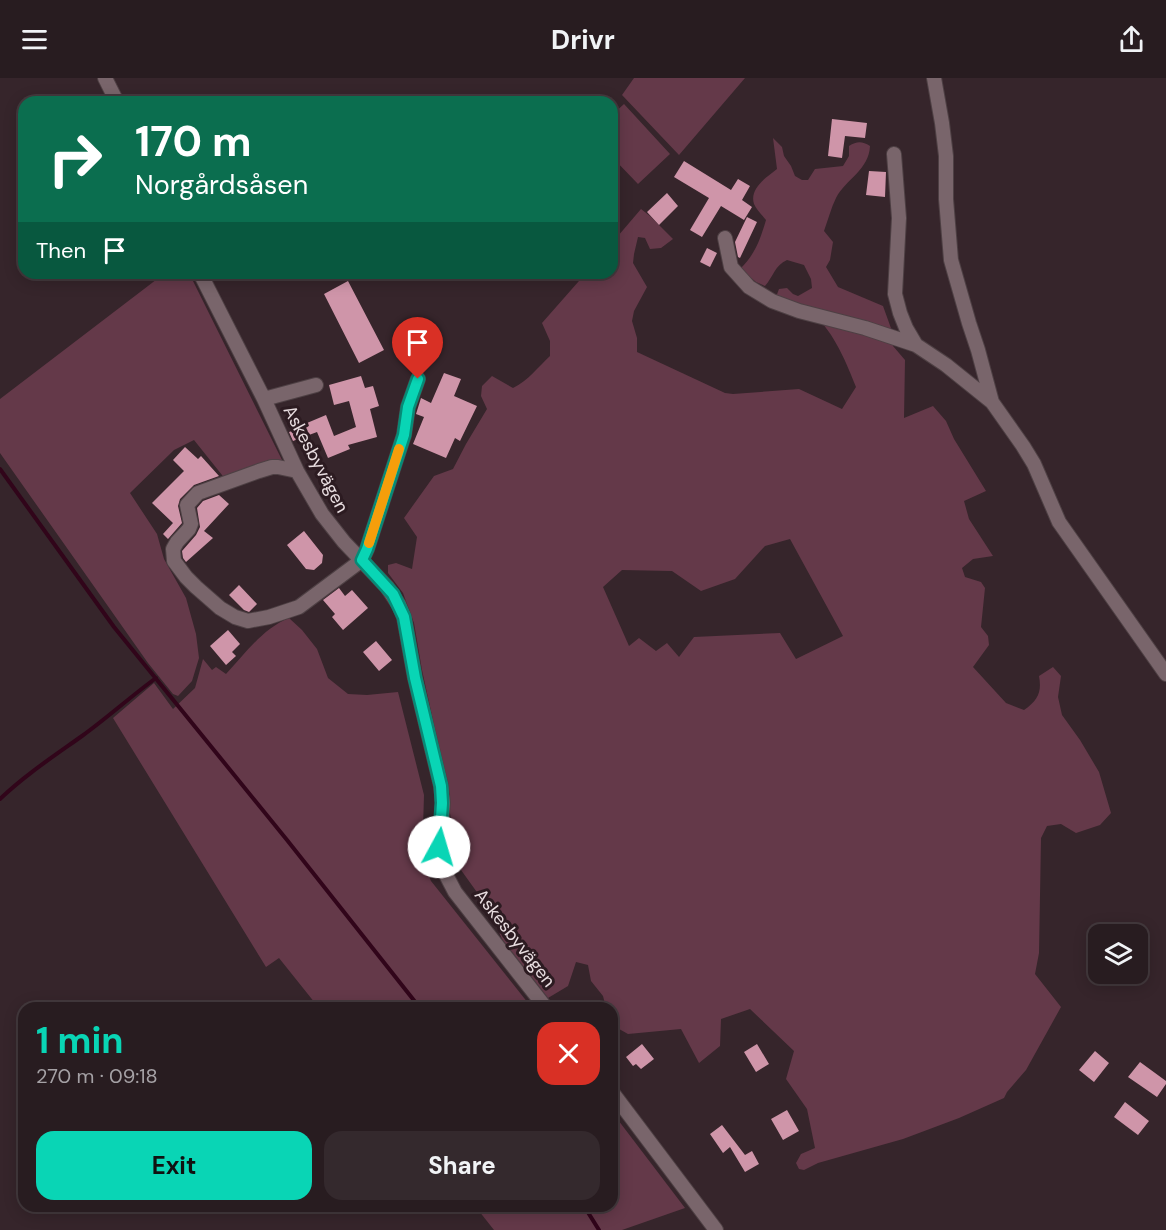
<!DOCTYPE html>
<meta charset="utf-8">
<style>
body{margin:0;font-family:"DM Sans",sans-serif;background:#34292d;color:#f1f3f6;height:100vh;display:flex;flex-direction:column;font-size:22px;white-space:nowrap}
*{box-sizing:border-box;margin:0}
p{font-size:20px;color:#a5a1a5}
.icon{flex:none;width:33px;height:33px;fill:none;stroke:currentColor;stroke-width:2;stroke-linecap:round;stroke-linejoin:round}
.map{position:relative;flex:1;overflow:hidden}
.panel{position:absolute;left:18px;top:924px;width:600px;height:210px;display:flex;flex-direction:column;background:#281c20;border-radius:18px;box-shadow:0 3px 15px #0003,0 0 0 2px #443a3e}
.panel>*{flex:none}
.top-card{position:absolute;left:18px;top:18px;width:600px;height:183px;border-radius:18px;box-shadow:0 3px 15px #0003,0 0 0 2px #443a3e;background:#0b6e4f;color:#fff;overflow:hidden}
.buttons{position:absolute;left:1088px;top:846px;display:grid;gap:12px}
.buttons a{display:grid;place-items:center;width:60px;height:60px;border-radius:12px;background:#281c20;box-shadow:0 3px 15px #0003,0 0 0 2px #443a3e;font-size:30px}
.pin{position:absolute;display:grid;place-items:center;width:51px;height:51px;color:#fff;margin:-62px -26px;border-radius:50% 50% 50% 0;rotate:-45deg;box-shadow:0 0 6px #0007}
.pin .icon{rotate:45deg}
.me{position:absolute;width:66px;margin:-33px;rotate:6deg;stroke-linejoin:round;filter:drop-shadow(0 0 4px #0008)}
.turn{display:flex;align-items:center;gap:21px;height:126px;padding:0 18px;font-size:27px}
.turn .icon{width:78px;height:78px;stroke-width:2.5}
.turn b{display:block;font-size:42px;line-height:51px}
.then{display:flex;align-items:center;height:57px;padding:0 18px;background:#0003;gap:12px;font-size:22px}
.round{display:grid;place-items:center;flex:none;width:63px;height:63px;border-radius:18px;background:#34292d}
.overview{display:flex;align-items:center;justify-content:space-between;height:102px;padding:0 18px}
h1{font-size:36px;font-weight:700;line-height:45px;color:#09d5b5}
.action{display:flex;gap:12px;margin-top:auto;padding:12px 18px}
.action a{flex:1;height:69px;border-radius:18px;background:#09d5b5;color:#111;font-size:24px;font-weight:700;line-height:69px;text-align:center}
.action a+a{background:#34292d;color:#f1f3f6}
header{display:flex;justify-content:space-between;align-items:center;height:78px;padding:0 18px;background:#281c20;font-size:27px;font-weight:700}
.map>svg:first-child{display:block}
.green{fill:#643949;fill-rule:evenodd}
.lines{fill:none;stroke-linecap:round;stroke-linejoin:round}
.stream{stroke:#31051a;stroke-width:4}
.building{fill:#cf95a9}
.minor-casing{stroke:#4e4044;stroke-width:16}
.minor{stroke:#79656b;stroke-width:14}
.route-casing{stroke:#068a76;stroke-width:15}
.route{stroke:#09d5b5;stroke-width:10}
.slow{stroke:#f59e0b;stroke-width:10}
.labels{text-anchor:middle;stroke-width:6;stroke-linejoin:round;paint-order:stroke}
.street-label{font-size:18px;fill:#e8dde0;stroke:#2c1b21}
</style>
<header><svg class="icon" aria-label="menu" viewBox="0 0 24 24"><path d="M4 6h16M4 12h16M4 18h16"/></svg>Drivr<svg class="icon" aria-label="share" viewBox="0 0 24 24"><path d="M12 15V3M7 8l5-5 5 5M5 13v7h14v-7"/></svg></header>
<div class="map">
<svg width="1166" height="1152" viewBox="0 0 1166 1152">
<rect width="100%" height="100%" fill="#36252b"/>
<!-- green -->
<path class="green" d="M634,0H745L679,77L622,17Z
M624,26L670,76L638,106L612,79V37Z
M773,60L782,69L784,78L791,88L795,98L802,102H808L815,91L843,88L849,78V68C857,63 862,63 870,68C869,92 846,101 836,120C831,130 828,142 824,153L833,164L830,182L826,189L838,209L883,228L892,253L893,268L905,282L904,340L933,328L946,343L954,361L986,413L964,423L969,441L993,478L973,481L962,490L965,499L981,504L985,510L981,549L988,558L989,567L973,589L1006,625L1024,632C1038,622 1042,614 1039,598L1053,589L1061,598L1058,619L1062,637L1080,662L1099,694L1111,735L1100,747L1076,755L1061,746L1047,748L1041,760L1039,875L1035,896L1061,929L1026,992L1007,1014L1004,1020L959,1040L903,1061L818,1085L804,1092L799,1091L796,1085L801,1076L815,1070L807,1031L786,1001L794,973L750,931L721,941L720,968L699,985L681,951L628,956L612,947V930H606L603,918L591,903L588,887L576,884L568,908L548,920L502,861L489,831L461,792L460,779L454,758L436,656L422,592L414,545L403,515L388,495V487L396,485L412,491L417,459L404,440L434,398L453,391L466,366L487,331L481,318L482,308L492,298L513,310C528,303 538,289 550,278V263L542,245L586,195H612V165L641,131L650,138L673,161L661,170L650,171L645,160L638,159L634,176L633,185L647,209L634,233L632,243L637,260V274L725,315L733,316L799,311L842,331L856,309C847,286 834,254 814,237C805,230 787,224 776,219L779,211L787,210L793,216L798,218L812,210L811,201L804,187L787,182C775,187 773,199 765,208L756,204L740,191C756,175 760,162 766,142C762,137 756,131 754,126C749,110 767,99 777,91ZM790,461L843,558L796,581L780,555L694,559L679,579L667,565L656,573L639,560L629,568L603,509L622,492L672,493L701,513L735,501L765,468Z
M165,195H189L283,384L226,402L194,362L174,372L130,415L157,456L164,481L186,520L196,556L199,580L192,603L178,618L173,616L148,585L0,375V321Z
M289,540L302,552L317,571L328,600L348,616L367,617L398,614L424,717L422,783L431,803L532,930H319L279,880L266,889L113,640L154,605L173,631L195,610L203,581L212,592L216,589L226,596C245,576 262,551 289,540Z
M612,1034L685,1130L622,1152H494L475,1128H612Z"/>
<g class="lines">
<!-- stream -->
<path class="stream" d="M0,391L114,549L287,762L420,930
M0,721C25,697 54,678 82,658C107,640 130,619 156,600
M584,1128L599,1152"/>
</g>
<!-- building -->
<path class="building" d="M832,41L867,45L865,60L845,58L842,80L828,78Z
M684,83L731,112L738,101L750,108L742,122L752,129L744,142L721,128L702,159L690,152L709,120L674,99Z
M869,93L886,94L885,119L866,117Z
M667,115L678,128L659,147L647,134Z
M747,139L757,144L740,180L738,179L735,164Z
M707,170L717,175L710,189L700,184Z
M348,203L384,272L359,285L324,216Z
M444,295L461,301L454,318L477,328L460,363L455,360L446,380L413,366L424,339L416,336L421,320L431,325Z
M361,298L365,310L373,308L379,328L370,331L377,359L348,367L350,371L328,380L317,354L293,363L289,354L309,348L307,345L326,337L334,358L356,349L349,323L334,327L329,307Z
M185,369L198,381L201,378L219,398L194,407L180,421L178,428L182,445L168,461L163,456L173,445L152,425L184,393L173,382Z
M219,417L229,426L204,453L213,460L186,484L183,480L182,473L196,457L200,449L197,430L203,423Z
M304,453L323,477L322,485L314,492L306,491L287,467Z
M239,507L257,526L249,534L244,532L229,517Z
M339,510L345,518L352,512L368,530L343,552L332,539L335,536L323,522Z
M228,552L240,566L232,574L236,578L226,587L210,568Z
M376,563L392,582L379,593L363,574Z
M642,966L654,981L641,991L636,986L633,988L626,979Z
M757,966L769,986L756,994L744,974Z
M1095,973L1109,985L1094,1004L1079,992Z
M1140,984L1166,1003V1006L1157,1019L1128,999Z
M1125,1024L1149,1043L1138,1057L1114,1039Z
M787,1032L799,1053L783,1062L771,1041Z
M722,1047L745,1077L752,1073L759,1086L745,1094L730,1069L723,1075L710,1056Z"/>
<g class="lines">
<defs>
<path id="minor" d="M105,0L117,24
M934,0L942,45L946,78V121L951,182L969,245L978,272L992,324L1023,368L1034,386L1059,444L1166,596
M894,76L899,140L895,216L900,235L906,250L916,267
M725,160L731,189L749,209L772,223L799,233L865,250L916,267L946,287L992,324
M200,195L264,321L297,393L322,436L344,464L387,509L399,527L404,539L415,600L441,708L443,725L439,769L440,780L444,793L455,814L546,930
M264,321L316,307
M297,393L278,389H272L259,393L198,415L187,427L191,446L189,451L177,464L173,471L174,483L186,499L196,509L220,530L235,539L248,543L269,539L299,529L362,482L367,471L404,357L408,329L418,301
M612,1014L716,1152"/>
</defs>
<!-- minor casing -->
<use href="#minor" class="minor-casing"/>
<!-- minor -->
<use href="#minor" class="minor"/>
</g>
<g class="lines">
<defs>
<path id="route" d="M418,301L408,329L404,357L367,471L362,482L393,516L404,539L415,600L441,708L442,725L439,769"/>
</defs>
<!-- route casing -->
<use href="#route" class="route-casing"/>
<!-- route -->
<use href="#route" class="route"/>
<!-- slow -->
<path class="slow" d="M369,465L399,371"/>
</g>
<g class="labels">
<!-- street labels -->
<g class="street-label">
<text transform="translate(316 381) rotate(62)" y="6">Askesbyvägen</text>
<text transform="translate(515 860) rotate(52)" y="6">Askesbyvägen</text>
</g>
</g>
</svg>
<div class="buttons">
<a><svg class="icon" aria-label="layers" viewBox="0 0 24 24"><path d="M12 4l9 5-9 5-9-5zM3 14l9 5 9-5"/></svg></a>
</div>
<div class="pin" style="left:418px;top:301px;background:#d93025"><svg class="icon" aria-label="arrive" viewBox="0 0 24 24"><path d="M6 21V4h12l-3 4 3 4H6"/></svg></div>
<svg class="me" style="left:439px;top:769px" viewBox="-20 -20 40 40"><circle r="19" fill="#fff"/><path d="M0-13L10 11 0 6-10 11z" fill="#09d5b5"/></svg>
<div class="top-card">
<div class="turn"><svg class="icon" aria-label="right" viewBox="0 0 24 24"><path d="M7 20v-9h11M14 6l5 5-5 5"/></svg><div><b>170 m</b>Norgårdsåsen</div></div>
<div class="then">Then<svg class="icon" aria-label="arrive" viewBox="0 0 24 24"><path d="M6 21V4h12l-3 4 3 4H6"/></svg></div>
</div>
<section class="panel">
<div class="overview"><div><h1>1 min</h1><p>270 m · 09:18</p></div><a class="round" style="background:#d93025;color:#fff"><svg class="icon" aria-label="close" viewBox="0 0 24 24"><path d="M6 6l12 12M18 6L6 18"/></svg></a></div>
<div class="action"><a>Exit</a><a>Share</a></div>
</section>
</div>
